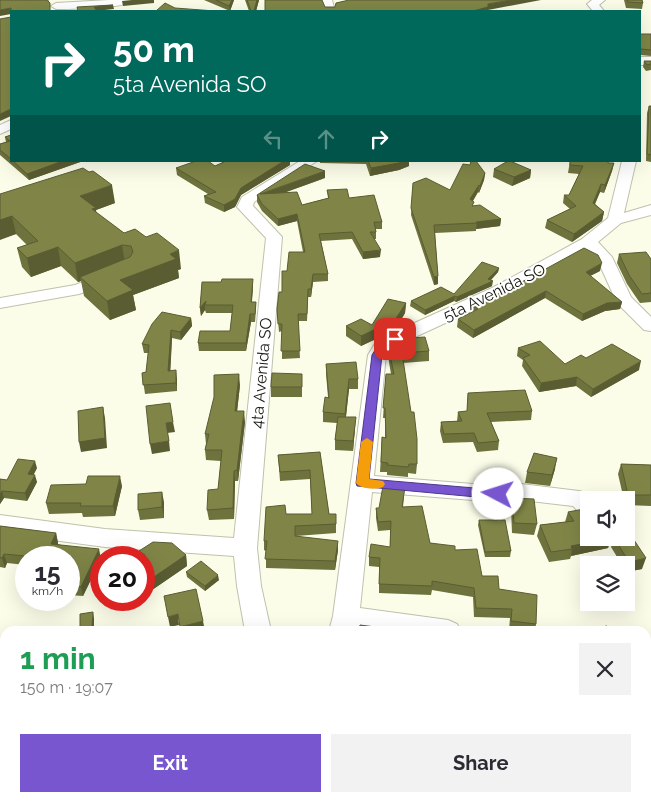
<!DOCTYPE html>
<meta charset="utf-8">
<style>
body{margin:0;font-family:Raleway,sans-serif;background:#f2f2f3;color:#2b2b33;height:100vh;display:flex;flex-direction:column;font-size:19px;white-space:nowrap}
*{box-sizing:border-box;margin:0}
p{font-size:16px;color:#7c7c81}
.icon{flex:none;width:28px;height:28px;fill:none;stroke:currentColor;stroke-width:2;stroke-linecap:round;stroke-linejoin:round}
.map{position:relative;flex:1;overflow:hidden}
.side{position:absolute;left:0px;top:626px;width:651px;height:176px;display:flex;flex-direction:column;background:#fff;border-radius:15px 15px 0 0;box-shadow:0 5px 20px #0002}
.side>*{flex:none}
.hud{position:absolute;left:10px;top:10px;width:631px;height:152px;border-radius:0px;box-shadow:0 5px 20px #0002;background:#00695c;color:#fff;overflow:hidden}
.buttons{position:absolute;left:580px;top:491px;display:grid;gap:10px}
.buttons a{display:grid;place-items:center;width:55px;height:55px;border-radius:0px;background:#fff;box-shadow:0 5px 20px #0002;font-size:25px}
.speed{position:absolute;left:15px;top:546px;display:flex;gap:10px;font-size:25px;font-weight:700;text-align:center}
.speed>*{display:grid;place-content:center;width:65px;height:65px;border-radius:50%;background:#fff;box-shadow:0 5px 20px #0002;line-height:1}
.speed small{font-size:12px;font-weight:400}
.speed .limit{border:8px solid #d22;background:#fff;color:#111}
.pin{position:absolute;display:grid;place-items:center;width:42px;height:42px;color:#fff;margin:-21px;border-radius:10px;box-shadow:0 2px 8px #0006}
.me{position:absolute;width:55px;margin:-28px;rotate:275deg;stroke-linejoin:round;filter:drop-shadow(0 0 4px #0008)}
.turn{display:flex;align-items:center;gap:18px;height:105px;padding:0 20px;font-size:22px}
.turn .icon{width:65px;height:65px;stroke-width:2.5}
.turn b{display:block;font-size:35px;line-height:42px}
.lanes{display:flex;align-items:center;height:48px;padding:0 20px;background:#0003;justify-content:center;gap:25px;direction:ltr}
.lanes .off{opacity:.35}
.round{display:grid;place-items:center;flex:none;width:52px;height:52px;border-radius:0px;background:#f2f2f3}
.headline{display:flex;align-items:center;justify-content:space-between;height:85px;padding:0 20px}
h1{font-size:30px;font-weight:700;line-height:38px;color:#1e9e55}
.action{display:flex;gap:10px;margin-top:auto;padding:10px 20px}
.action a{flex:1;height:58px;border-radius:0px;background:#7856d0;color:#fff;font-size:20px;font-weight:700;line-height:58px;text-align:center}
.action a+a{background:#f2f2f3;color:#2b2b33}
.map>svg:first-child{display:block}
.water{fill:#cbd090}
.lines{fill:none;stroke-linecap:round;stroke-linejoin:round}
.minor-casing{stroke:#bfc1ae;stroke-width:2}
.minor{fill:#fff;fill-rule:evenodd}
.wall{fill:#6e723d}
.shaded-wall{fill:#5a5d32}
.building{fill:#808547;stroke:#5a5d32}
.route{fill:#7856d0;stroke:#4e3887}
.slow{fill:#f59e0b}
.labels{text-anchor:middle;stroke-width:4;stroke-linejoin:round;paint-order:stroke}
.street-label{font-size:16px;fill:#161710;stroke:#fff}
</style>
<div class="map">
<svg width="651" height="802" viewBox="0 0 651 802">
<rect width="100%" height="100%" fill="#fbfde9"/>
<!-- water -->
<path class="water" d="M0,645L5,651V798H34V802H0Z"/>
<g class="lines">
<defs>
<path id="minor" d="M109,0H135C124,9 72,9 56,9L51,6L56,3Z
M322,0H332L335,11H325Z
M592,0H605L599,5L604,11H593L587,4Z
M640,57H651V65H640Z
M11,120V129L0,134V125Z
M300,161H317L254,202L253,206L282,237L257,548L261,586L271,631H245L237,586L234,556L105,547L0,533V515L105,529L234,538L266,238L237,207L242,197Z
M622,161H636L624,213L651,205V215L621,223L598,242L612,257L631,297L651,317V331L644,330L617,303L597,259L587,249L504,296L402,343L390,350L386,355L374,476L498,486L513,483L579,491L587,493L595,500H589V516L581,514L573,506L513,499L498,502L372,492L360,608L448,620L457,624L461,631H379L356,628L355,631H329L333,616L368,355L376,342L388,335L492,288L582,239L608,218Z
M106,273L112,274L114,278L112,282L79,294L0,308V298L75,285Z
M646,652H651V674H646Z
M290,798H320L321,802H291Z"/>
</defs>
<!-- minor casing -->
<use href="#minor" class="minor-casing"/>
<!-- minor -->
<use href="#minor" class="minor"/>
</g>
<!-- wall -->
<path class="wall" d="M204,0H234L230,11Z
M245,0H259L256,11H249Z
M624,0H642L643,3L642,9L626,8Z
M640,34H651V56L640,55Z
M644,61H651V70L646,71L643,67Z
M649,106H651V162L646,161L647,113Z
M11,135V161H83L29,180L0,155V144L6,142L5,137Z
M226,161H290V165L241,195L235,207L224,212L205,203L204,196L208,194L177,175L176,168L215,166Z
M320,161H409V166L399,170L370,176L366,164L320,163Z
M570,161L614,163L612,171L604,193L600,192L595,204L604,212L602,221L572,242L545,228L547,220L570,209L563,203L564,195H569L579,174L568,173Z
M494,169L531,170L530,178L512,186L493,177Z
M485,173L484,180L479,193L478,192L473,201V206L501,219L500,226L476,229V231L435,233L438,276V284L434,285L411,215L413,183L450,190Z
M325,178L284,193L302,205L328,198L327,190L349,198L382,222V229H376V239H374L380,257L363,259L352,239L321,241L328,274V281L313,282L311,297H308L307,321H298L300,358L282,359V331L279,332L277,309L282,292L287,271L303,252L297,221L278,226L262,211L257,202V195Z
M0,194L115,203L96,210V213L124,233L181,269L178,270L179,278L133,295L136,310L110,320L84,296L81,281L78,282L61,266L31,277L22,267L17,248L27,245L16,234L0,239Z
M619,254L651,259V302L640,303L627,284L617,263Z
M499,268L498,272L491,280L492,286L456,302L454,301L425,315L410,306L411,301L454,294Z
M600,271L590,276L622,302L620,309L605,311L582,321L545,298L473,338L457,327L458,319L472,312L473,306L518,284Z
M202,282L253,286L252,302H256V310L255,322H251L246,351H199L198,343L230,331L232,313H206L205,310L201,316L200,308Z
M406,303L405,313L395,330L361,346L346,336V326L372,325Z
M191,318L192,326L181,340L172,338L170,370L177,379V391L145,394L142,373L146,372L149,353H144L142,344Z
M388,346L429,351V361L403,363L417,464L416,474L408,473V477L387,475V472H380L382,437L385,438V418H383L386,374H391L388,356Z
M518,348L565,364L586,358L639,370L591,397L576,386L539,392L522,366L523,360L517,356Z
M326,364L358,379V389H349L346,417L355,428L353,451L335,450V440L337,423L323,422V412L328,397L326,374Z
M302,374V397H271V387Z
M240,385L237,411L245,422L238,481H235L234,519L209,520L207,510L218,489L221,461L206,460L205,450L206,444L205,434Z
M468,393L532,411L531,420L491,422L499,441L498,450L477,452L473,442L443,443L440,431L441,422L457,421L458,412L467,411Z
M320,452L329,514H336V533L296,536L338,550L335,570L266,568V551L264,550V541L286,514H312L310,479L280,481L278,455Z
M621,464L651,465V506L626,505V500H624L618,474Z
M37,468L33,475L37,482L27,501L4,498L0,504V479L7,480Z
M555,469L550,486L525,483L527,472Z
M122,486L115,516L83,517L82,513L49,514L46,503Z
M404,496L403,507L430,543L455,550L482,576L499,589L536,624L535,631H516L509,630L510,618L474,617L473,597L432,590L431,595L379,593V567L369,566V557L390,547V530L378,531L376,518V508H379Z
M512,498L537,524L534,535L512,533L511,508Z
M164,502V518L140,520L138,510Z
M568,512L611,538L608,548L571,556L570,559L549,562L537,536L540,525L565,522Z
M479,520L511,551L510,557H485L478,525Z
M0,526L56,533L58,543V544L101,559L83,596L69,595V558H26V565L7,563L5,568L0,567Z
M614,538H626L642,569L626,572V565H622L611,547Z
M139,551L186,555L187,566L152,590L144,582V558H141Z
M186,572L219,580L205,591L187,577Z
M94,618V631H80V629Z
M233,798H294V802H234Z
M519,798H572L574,802H519Z"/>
<!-- shaded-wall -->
<path class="shaded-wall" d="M132,0H154V3L123,6L122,1Z
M232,0H234L230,11L229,6Z
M257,0H259L256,11H254Z
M511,0H541L488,10V11H473L488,4Z
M113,5L114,9L95,11L94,7Z
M11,8V14L0,16V10Z
M11,109V116L0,121V114Z
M63,161H83L29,180L27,174Z
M284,161H290V165L241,195L235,207L224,212V205L241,188Z
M404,161H409V166L399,170L370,176L371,168Z
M614,163L612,171L604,193L605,185Z
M531,170L530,178L512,186L514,177Z
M325,171V178L260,201V194Z
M485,173L484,180L479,193L480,186Z
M601,184L600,192L592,211L593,203Z
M112,185L115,203L96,210L99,226L80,196Z
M479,185L478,192L469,207L470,199Z
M604,212L602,221L572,242L574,234Z
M297,214V221L278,226V219Z
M12,216L16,234L0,240V220Z
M501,219L500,226L476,229L477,223L476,222Z
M122,245L125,263L80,277L81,281L78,282L75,263Z
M58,247L61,266L31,277L27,258Z
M179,250L181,269L178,270L179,278L133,295L136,310L110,320L107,301L120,280L170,254Z
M381,250L380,257L363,259V252Z
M602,263L600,271L584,279L586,272Z
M499,268L498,272L489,282L493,281L492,286L456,302L457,297L488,279Z
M313,274V282L311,297V289Z
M438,276V284L434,285V277Z
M253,279V286L251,310V302Z
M546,291L545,298L473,338L474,330Z
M455,296L454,301L425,315V310Z
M206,301L205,305V310L201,316L200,308Z
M622,302L620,309L605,311L582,321L583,314L607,303Z
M406,303L405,313L395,330L361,346V336Z
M250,314L251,322L246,351V343Z
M191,318L192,326L181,340L180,332Z
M171,330L172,338L170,379L168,371Z
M641,361L639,370L591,397L593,389Z
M176,370L177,379V391L176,383Z
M239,374L240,385L236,421L235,411Z
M577,377L576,386L539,392L541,383Z
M349,379V389L345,424V414Z
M103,407L105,418L107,448L81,452L79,442Z
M244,411L245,422L238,481L237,470Z
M356,417L355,428L353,451V441Z
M173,422L175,432L167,433L166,423Z
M169,441L170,451L152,454L150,444Z
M557,458L555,469L550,486L552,475Z
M35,461L37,468L30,482L28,474Z
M234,471L235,481L234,519L233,508Z
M35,475L37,482L27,501L25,493Z
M120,476L122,486L115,516L113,506Z
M2,491L4,498L0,504V494Z
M162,492L164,502V518L162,507Z
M56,533L58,543L54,553L51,544Z
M611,538L608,548L571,556L572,549L571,546Z
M338,541V550L335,570V561Z
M99,549L101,559L83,596L81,587Z
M4,554L7,563L5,568L2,558Z
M186,555L187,566L152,590L151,579Z
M646,558L642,569L626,572L629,562Z
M218,575L219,580L205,591V586Z
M93,612L94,618V631L92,627Z
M178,614L179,625L170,627L168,617Z
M203,621L205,631H181L180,627Z"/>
<!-- building -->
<path class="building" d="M0,0H48V1L50,3V11H11V14V8L0,10Z
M216,0H232L229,6Z
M247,0H257L254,11H251Z
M265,0H322L325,7H335L336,3L349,0H511L488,4V7L473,11H265Z
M627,0H642L643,3L628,2Z
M165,3L175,8L215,11H156Z
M113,5L94,7L97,11H78L77,7Z
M11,17V109L0,114V19Z
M640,34H651V50L641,49L640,52Z
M644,61H651V64L647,65Z
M649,106H651V155L647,154Z
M11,135V159L0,150V144L10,141L5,137Z
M13,161H63L27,174Z
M196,161H208L215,166L226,161H284L241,188L235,199L224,205L204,196L216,192L176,168Z
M368,161H404L399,163L371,168Z
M471,161H476L485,173L480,186L479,185L470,199L474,202L472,206L480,205L501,219L476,222L477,223L434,225L438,276L434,277L411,208L413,183L426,178L450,190L463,164L470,165Z
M508,161H510L531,170L514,177L494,169Z
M570,161H608V163H614L605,185L601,184L593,203L604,212L574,234L547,220L576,206L564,195H569L583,166L570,165Z
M305,164L325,171L260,194L297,192L302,205L329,198L327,190L347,189L349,198L374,195L382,222H374L376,232H370L381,250L363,252L352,232L319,234L328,274H313L311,289H308L307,314H298L300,351H281L282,324H278L277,309L279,292H282V271H287L289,252H305L297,214L278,219L262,204L257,195Z
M83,168L89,172L93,171L112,185L80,196L96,208L92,209L124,233L135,229L146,237L157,233L179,250L170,254L176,259L120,280L133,290L107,301L80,277L130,257L133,252L131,246L122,245L75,263L58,247L27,258L17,248L38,241L12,216L0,220V194Z
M584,248L598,255L602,263L586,272L622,302L607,303L583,314L546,291L474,330L458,319L478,309L473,306L518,284Z
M646,252L651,259V293L642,294L629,275L619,254Z
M482,262L499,268L488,279L493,281L457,297L455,296L425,310L411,301L441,287L454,294Z
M222,279H253L251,302H256L255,314H250L246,343H198L200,331H230L233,305H205L206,301L200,308L202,282H221Z
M388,299L406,303L395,320L361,336L346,326L361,319L372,325Z
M162,312L191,318L180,332L171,330L168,371L176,370V383L143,385L142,373L146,372L149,345L142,344L152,324Z
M425,337L429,351L402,353L411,412H414L417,439V464H409L408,467L387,465L388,463L381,462L382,437L386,438L385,408H383L386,374H394L388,346L396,339Z
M540,341L565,364L581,355L586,358L612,344L641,361L593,389L577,377L541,383L523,358L530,355L518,348Z
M356,362L358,379H349L345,414L323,412L325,397L329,398L326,364Z
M272,373L302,374V387H271Z
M239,374L235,411H244L237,470L234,471L233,508L207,510L208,490L218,489L222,450H205L209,434H205L214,397V375Z
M525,390L532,411L487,413L499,441L478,443L474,433L444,434L441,422L462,421L458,412L467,411L468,393Z
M170,403L173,422L166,423L169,441L150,444L146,406Z
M103,407L105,438L79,442L78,411Z
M338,417H356L353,441L335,440Z
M320,452L329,514H336V524L295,526V536L338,541L335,561L265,559L267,541H264L266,507L285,505L286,514H312L310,470L280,472L278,455Z
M534,453L557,458L552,475L527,472Z
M18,459L35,461L28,474L35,475L25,493L2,491L0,494V479L7,480Z
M621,464L651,465V495H628Z
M88,476H120L113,506H80L81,503H46L51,485L86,484Z
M383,486L405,487L402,507L422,506L430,543L455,546V550L477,549L482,576H498L499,589L537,595L536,624L511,621L512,609L476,608L474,588L432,581V586L379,584L380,558L369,557L371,544L390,547L391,521L378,522L376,508H379Z
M162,492V507L138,510V494Z
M512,498L534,499L537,524L514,523Z
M589,508V538H611L571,546L572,549L551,552L540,525L574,521L568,512Z
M479,520H505L511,551L485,552Z
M0,526L56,533L51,544L99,549L81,587L69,585V558H46L4,554L2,558H0Z
M630,534L646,558L629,562L614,538H626V535Z
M153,542L172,543L186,555L151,579L144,573V558H141L145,555L139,551Z
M201,561L218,575L205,586L186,572Z
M196,589L203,621L180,627L178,614L168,617L164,596Z
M93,612L92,627L80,629V614Z
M360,625L383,628L382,631H359Z
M607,626L609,631H588V630Z
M320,630L321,631H289Z
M233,798H294V802H278V798L257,802H234Z
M340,798H385L386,802H341Z
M436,798H480L482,802H434Z
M526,798H572L574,802H527Z"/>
<!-- route -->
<path class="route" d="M395,336L400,339L387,348L382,355L369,479L498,490L502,491L504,494L502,497L498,499L357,486L356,483L372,355L379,344Z"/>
<!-- slow -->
<path class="slow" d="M367,438L373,442L369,479L383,481L385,484L383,487C375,490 361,489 356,483L361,442Z"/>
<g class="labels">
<!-- street labels -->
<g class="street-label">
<text transform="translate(494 292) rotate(-26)" y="6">5ta Avenida SO</text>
<text transform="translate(261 373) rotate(-85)" y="6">4ta Avenida SO</text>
</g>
</g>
</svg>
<div class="buttons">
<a><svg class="icon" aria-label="sound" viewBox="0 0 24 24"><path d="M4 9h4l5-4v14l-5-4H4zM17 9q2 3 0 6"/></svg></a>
<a><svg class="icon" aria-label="layers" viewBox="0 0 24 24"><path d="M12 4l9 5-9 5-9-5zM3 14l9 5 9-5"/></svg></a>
</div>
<div class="speed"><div>15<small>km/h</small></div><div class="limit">20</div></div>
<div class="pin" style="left:395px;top:339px;background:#d93025"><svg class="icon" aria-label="arrive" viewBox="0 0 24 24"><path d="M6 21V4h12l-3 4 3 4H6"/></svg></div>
<svg class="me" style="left:498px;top:494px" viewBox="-20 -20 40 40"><circle r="19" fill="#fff"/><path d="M0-13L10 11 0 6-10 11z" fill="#7856d0"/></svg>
<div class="hud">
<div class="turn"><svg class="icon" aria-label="right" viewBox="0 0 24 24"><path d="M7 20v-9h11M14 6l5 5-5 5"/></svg><div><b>50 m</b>5ta Avenida SO</div></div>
<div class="lanes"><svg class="icon off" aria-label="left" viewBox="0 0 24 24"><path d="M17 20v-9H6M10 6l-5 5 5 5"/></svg><svg class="icon off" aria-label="ahead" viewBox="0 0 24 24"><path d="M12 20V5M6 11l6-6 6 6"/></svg><svg class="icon" aria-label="right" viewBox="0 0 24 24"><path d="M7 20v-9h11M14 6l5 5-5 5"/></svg></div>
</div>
<section class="side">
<div class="headline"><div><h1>1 min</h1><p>150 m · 19:07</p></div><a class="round"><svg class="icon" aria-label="close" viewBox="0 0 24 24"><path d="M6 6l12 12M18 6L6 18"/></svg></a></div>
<div class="action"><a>Exit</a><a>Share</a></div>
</section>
</div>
